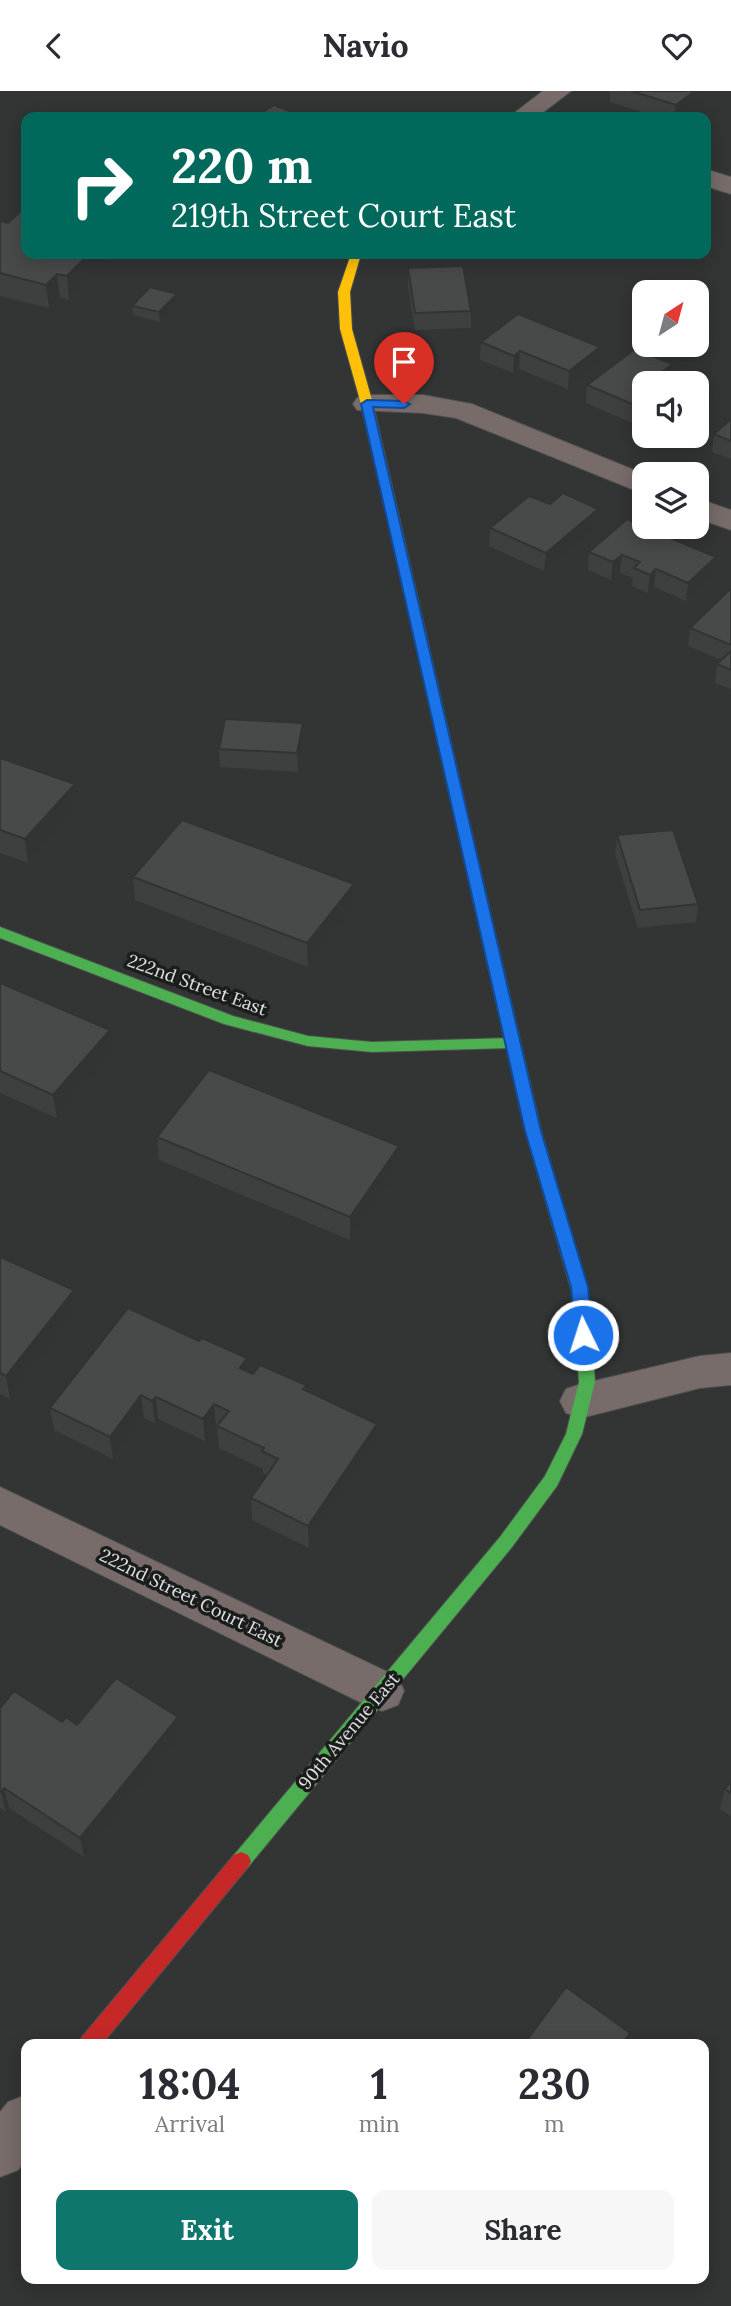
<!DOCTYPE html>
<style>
body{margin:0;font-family:Lora,serif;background:#f7f7f7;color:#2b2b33;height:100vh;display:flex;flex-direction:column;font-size:26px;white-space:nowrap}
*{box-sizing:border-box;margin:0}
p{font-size:23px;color:#7c7c81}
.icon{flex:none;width:38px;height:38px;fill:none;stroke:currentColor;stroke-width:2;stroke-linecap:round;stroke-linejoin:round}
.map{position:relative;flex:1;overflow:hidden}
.drawer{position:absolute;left:21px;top:1948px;width:688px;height:245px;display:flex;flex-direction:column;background:#fff;border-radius:14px;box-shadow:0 4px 18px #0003}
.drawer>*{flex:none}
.top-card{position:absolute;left:21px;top:21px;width:690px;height:147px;border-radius:14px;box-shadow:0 4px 18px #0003;background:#00695c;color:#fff;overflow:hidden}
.needle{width:46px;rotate:36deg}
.tools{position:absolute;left:632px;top:189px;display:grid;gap:14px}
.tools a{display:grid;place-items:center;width:77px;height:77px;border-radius:14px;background:#fff;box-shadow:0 4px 18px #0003;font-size:35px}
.pin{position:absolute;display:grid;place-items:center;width:60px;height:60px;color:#fff;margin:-72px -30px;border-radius:50% 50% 50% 0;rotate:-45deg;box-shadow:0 0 7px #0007}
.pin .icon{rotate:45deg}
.me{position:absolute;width:77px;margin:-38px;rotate:356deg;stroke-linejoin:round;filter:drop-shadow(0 0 5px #0008)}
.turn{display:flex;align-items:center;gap:24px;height:147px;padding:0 35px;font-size:32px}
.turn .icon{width:91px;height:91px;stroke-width:2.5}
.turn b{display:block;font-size:49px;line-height:60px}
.eta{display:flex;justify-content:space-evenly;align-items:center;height:119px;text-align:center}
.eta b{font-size:42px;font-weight:700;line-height:49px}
.action{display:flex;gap:14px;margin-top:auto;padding:14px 35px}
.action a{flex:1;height:80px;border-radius:14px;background:#0f766e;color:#fff;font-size:28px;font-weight:700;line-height:80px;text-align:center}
.action a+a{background:#f7f7f7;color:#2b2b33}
header{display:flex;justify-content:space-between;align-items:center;height:91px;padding:0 35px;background:#fff;font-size:32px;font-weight:700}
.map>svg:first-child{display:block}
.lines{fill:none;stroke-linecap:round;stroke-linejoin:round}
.street-casing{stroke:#4f5050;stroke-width:2}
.fast-casing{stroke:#4f5050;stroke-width:2}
.slow-casing{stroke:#4f5050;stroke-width:2}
.jam-casing{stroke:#4f5050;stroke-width:2}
.street{fill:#776c69;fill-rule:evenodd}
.fast{fill:#4caf50;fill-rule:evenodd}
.slow{fill:#ffc107;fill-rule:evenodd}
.jam{fill:#c62828;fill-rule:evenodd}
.wall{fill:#3e403f}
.shaded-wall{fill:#323433}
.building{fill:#484a49;stroke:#323433;stroke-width:2}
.route{fill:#1a73e8;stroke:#114b97;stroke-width:2}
.labels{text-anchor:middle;stroke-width:7;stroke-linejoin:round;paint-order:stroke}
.street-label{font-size:18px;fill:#dfe2e0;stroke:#1b1d1c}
</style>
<header><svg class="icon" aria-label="back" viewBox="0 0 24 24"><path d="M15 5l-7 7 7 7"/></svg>Navio<svg class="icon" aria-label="heart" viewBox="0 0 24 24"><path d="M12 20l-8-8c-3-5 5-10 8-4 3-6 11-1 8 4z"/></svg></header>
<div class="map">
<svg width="731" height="2215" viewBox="0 0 731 2215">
<rect width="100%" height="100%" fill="#323534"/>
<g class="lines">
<defs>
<path id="street" d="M543,0H571L537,26H509Z
M705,78L731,86V103L705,95Z
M367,304H423L472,313L644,383V403L456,327L423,322L357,319L353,313L357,307Z
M696,407L731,419V439L696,427Z
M731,1262V1294L700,1297L581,1327L566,1322L560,1310L566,1298L581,1293L700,1265Z
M0,1396L398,1586L404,1600L398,1614L382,1620L366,1614L0,1434Z
M26,2004V2068L18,2079L0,2086V2021L8,2011Z"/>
<path id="fast" d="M0,836L233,925L308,945L372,951L513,947L520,952L513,957L372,961L308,955L224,933L0,847Z
M581,1199L587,1200L589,1205L595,1291L582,1343L557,1395L512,1456L248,1776L241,1779L234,1776L231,1770L234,1764L500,1446L545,1385L566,1343L579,1291L573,1205L575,1200Z"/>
<path id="slow" d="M351,163H361L350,201L352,238L373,313L420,517L414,521L408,517L361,313L340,238L338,201Z
M476,786L483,791L541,1039L589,1205L587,1210H575L573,1205L525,1039L469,791Z"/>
<path id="jam" d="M414,513L420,517L483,791L476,796L469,791L408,517Z
M241,1761L248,1764L251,1770L248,1776L102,1953H79L82,1946L234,1764Z"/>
</defs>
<!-- street casing -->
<use href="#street" class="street-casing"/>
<!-- fast casing -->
<use href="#fast" class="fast-casing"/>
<!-- slow casing -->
<use href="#slow" class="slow-casing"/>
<!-- jam casing -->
<use href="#jam" class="jam-casing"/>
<!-- street -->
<use href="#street" class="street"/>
<!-- fast -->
<use href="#fast" class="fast"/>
<!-- slow -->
<use href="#slow" class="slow"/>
<!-- jam -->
<use href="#jam" class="jam"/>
</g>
<!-- wall -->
<path class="wall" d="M610,0H700L698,14L681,26H658L610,11Z
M0,130L26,163H113L69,209L60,206L49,217L0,205Z
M408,177L471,220V237L415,239L408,195Z
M177,203V212L160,231L133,224L132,215Z
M481,251L598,273L568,298L519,278L513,282L480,269Z
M670,291L644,292V337L586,312L587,294Z
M731,328V368L712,361L714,343Z
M597,436L544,480L489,455L490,437Z
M589,461L716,466L714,484L686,510L654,496L648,502L632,495L633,487L620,482L611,489L588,479Z
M731,497V598L715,592L717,573L722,569L688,555L690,537Z
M303,632V651L298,681L220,676L219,658Z
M0,667L77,717L28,772L0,762Z
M617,744L698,813L696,831L638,837L615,763Z
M133,786L354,793V817L308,876L135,809Z
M0,892L110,939L113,963L57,1027L0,1002Z
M157,1046L399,1079L350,1149L159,1069Z
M0,1166L77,1221L10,1308L0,1303Z
M199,1250L247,1267L248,1280L253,1283L306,1294V1299L377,1355L309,1457L252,1429L251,1407L267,1384L263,1382V1378L219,1357L217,1336L216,1335L205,1350L158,1328L155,1332L144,1327L113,1368L54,1339L50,1317Z
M0,1593L4,1612L62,1631L180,1646L84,1766L9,1717L6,1721L0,1717Z
M731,1690V1725L720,1718L725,1698Z"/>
<!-- shaded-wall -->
<path class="shaded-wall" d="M695,0H700L698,14L681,26H674L676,14Z
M708,114L706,131L705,132V116Z
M89,163H113L69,209L67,185Z
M57,183L60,206L49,217L46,194Z
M177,203V212L160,231L159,221Z
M600,256L598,273L568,298L569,280Z
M520,260L519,278L513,282L514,265Z
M672,273L670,291L668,292L656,286Z
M711,297L709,315L696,325V309Z
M598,418L597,436L544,480L546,462Z
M622,464L620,482L611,489L613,471Z
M716,466L714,484L686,510L688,492Z
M656,478L654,496L648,502L650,484Z
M303,632V651L298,681L297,662Z
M75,693L77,717L28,772L25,748Z
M354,793V817L308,876L307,852Z
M110,939L113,963L57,1027L53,1004Z
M399,1055V1079L350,1149V1126Z
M74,1199L77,1221L10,1308L6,1285Z
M247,1267L248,1290L240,1277Z
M141,1304L144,1327L113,1368L110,1346Z
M156,1306L158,1328L155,1332L152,1310Z
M214,1313L216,1335L205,1350L203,1328Z
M377,1333V1355L309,1457L308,1435Z
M0,1593L4,1612L0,1617Z
M178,1626L180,1646L84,1766L80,1747Z
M4,1697L9,1717L6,1721L1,1701Z
M630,1942L628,1953H622Z"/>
<!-- building -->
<path class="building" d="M631,0H695L676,14Z
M274,14L305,26H255Z
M22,119L26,120V163H89L67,185L57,183L46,194L0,182V130L8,132Z
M463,175L471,220L415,222L408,177Z
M150,196L177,203L159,221L132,215Z
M518,223L600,256L569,280L520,260L514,265L481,251Z
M635,258L672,273L656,286L673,292H644V318L587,294Z
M683,286L711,297L696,309V292H676Z
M731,328V350L714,343Z
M563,402L598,418L546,462L490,437L529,405L550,413Z
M627,428L644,436L716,466L688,492L656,478L650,484L634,477L640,471L622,464L613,471L589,461Z
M731,497V554L690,537Z
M731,560V579L717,573Z
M225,628L303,632L297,662L219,658Z
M0,667L75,693L25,748L0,739Z
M182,729L354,793L307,852L133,786Z
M673,739L698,813L640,819L617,744Z
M0,892L110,939L53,1004L0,980Z
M209,979L399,1055L350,1126L157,1046Z
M0,1166L74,1199L6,1285L0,1282Z
M128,1217L199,1250L202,1247L247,1267L240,1277L253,1283L260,1274L306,1294L303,1298L377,1333L308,1435L251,1407L278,1368L262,1360L264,1357L217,1335L229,1320L214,1313L203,1328L156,1306L152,1310L141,1304L110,1346L50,1317Z
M116,1587L178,1626L80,1747L4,1697L1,1701L0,1700V1617L14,1600L62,1631L66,1626L77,1634Z
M731,1690V1702L725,1698Z
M566,1896L630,1942L622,1953H524Z"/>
<!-- route -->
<path class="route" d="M367,309L404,310L410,313L404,317L373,316L541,1040L588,1196L592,1244L583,1250L575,1244L571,1196L525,1040L361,313Z"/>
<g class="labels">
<!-- street labels -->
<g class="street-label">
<text transform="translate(197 894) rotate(20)" y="6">222nd Street East</text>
<text transform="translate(191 1507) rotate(26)" y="6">222nd Street Court East</text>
<text transform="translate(349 1640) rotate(-50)" y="6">90th Avenue East</text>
</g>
</g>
</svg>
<div class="tools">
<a><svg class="needle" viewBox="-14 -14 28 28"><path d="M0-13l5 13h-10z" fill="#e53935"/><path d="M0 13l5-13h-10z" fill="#7c7c81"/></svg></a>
<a><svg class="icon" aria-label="sound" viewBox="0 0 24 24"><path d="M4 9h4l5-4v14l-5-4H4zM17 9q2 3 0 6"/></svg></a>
<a><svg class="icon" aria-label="layers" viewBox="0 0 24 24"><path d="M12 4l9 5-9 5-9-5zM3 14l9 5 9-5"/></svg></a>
</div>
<div class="pin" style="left:404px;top:313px;background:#d93025"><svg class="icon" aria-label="arrive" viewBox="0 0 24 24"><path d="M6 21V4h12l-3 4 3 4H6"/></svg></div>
<svg class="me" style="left:583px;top:1244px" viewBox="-20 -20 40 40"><circle r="17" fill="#1a73e8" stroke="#fff" stroke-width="3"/><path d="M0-11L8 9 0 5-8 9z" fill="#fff"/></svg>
<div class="top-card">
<div class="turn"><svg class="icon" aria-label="right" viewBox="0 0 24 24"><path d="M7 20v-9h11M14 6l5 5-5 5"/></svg><div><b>220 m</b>219th Street Court East</div></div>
</div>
<section class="drawer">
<div class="eta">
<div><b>18:04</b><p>Arrival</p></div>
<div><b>1</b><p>min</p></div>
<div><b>230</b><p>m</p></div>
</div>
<div class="action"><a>Exit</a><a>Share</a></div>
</section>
</div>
